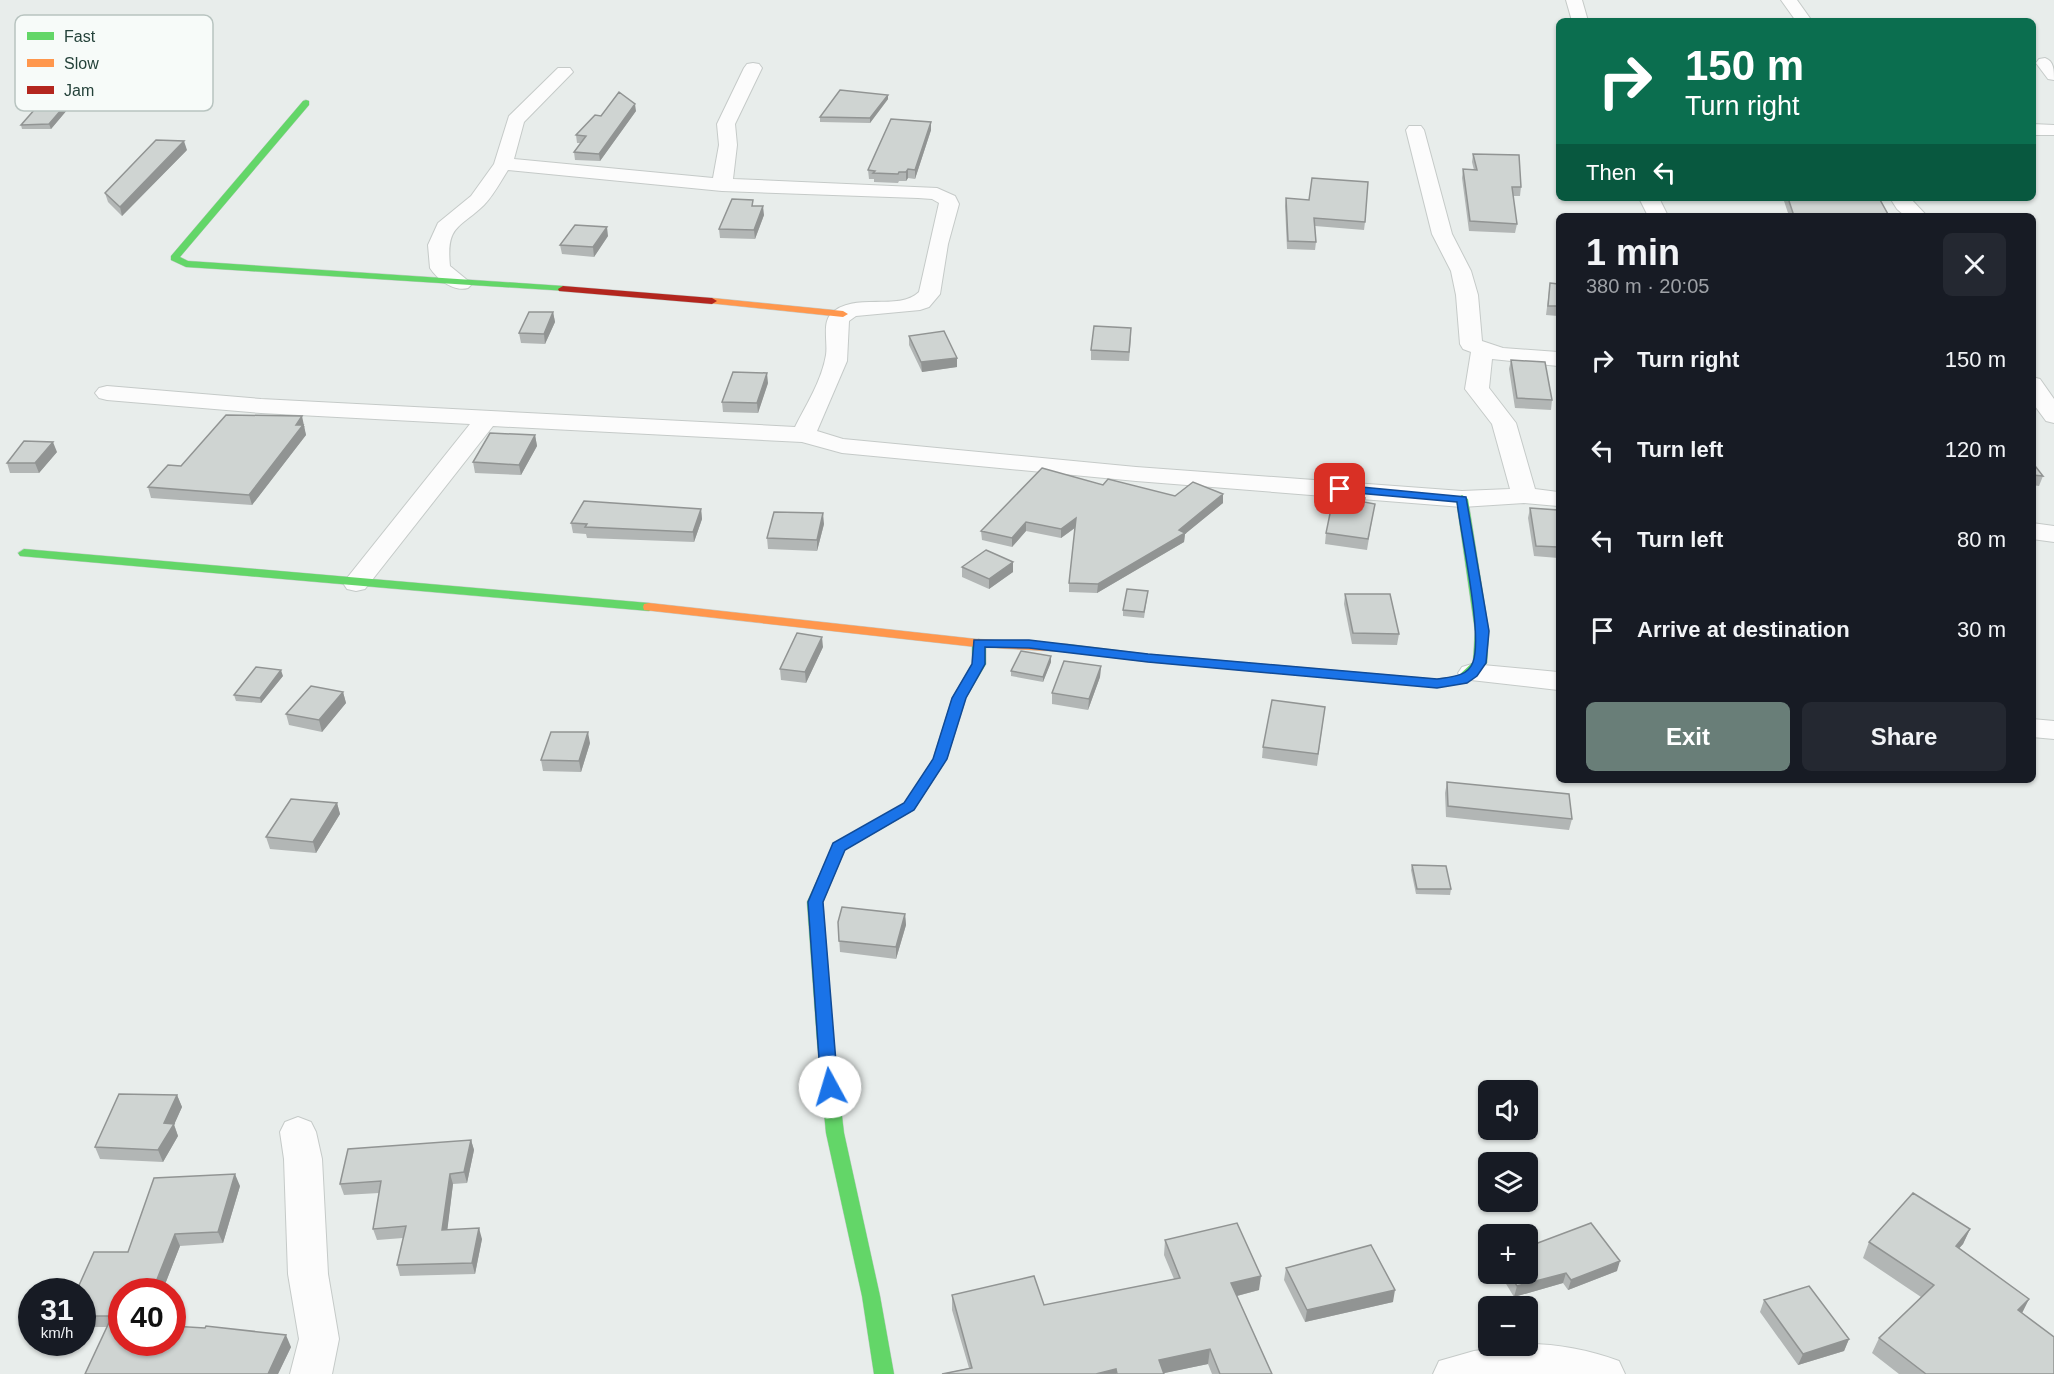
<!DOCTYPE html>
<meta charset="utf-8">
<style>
body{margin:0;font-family:Helvetica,sans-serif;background:#242831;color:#f1f3f6;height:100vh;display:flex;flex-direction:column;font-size:22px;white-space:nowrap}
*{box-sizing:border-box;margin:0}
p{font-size:20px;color:#9ea1a6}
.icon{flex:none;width:33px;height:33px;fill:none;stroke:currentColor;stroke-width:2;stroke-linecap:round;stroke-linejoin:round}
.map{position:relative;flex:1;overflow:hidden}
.panel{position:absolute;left:1556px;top:213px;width:480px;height:570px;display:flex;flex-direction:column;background:#171b24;border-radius:9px;box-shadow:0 2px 4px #0004}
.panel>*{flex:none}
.banner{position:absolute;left:1556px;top:18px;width:480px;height:183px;border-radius:9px;box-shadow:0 2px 4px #0004;background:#0b6e4f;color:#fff;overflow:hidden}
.buttons{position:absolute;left:1478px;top:1080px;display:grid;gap:12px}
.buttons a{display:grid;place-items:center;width:60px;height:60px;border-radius:9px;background:#171b24;box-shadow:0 2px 4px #0004;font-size:30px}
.speed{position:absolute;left:18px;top:1278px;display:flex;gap:12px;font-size:30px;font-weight:700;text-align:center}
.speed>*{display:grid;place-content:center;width:78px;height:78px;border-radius:50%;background:#171b24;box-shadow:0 2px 4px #0004;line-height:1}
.speed small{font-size:15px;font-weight:400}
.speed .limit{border:9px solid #d22;background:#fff;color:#111}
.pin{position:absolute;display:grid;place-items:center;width:51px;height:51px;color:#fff;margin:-26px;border-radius:12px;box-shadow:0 3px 9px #0006}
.me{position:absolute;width:66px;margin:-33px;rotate:354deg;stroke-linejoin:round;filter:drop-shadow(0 0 4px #0008)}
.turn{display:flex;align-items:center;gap:21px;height:126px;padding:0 30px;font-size:27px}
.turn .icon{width:78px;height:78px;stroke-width:2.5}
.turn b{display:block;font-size:42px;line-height:51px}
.then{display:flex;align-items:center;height:57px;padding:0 30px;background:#0003;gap:12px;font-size:22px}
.round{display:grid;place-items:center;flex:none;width:63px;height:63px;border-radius:9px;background:#242831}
.headline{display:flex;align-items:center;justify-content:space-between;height:102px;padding:0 30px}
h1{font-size:36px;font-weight:700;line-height:45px}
.cta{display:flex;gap:12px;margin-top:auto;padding:12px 30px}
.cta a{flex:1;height:69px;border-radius:9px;background:#697e78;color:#fff;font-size:24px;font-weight:700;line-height:69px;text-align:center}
.cta a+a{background:#242831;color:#f1f3f6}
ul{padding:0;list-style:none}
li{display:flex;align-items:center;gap:18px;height:90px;padding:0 30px}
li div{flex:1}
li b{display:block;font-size:22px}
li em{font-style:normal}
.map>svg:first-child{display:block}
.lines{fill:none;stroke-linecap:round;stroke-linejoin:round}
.street-casing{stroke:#c5cac8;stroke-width:2}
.fast-casing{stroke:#c3cbc8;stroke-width:1}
.slow-casing{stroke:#c3cbc8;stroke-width:1}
.jam-casing{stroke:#c3cbc8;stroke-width:1}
.street{fill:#fcfcfc;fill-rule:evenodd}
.fast{fill:#63d668;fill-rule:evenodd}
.slow{fill:#ff974d;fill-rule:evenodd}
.jam{fill:#b3261e;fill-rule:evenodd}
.wall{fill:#b2b6b5}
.shaded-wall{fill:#919493}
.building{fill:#cfd4d2;stroke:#919493;stroke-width:1.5}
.route{fill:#1a73e8;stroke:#114b97;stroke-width:1.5}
.key{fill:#f7fbf9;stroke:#b8c4c0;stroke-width:1.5}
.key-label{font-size:16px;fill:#24423a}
</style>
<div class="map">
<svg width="2054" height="1374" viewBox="0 0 2054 1374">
<rect width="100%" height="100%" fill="#e8edeb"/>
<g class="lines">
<defs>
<path id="street" d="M1566,0H1582L1588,21H1572Z
M1781,0H1797L1812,21H1796Z
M2045,58C2054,61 2054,70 2054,80L2048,79L2036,63L2039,59Z
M753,63L759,64L762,68L735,124L737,145L733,179L937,188L955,196L959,204L948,244L940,294L929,307L920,310L856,316L849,321L847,361L817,431L843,439L1136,467L1462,491L1510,489L1492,424L1465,389L1471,352L1463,349L1460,344L1456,295L1451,271L1432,234L1406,130L1409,126H1421L1424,130L1452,234L1471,271L1478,295L1482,341L1503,348L1558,352V366L1492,359L1489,388L1516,423L1535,489L1558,492V506L1524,503L1462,507L1136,481L842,453L802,442L493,426L365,589L356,591L347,589L343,583L470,424L261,413L107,400L99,398L95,393L99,388L107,386L261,399L795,427C806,405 822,380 826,355C828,343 822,323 831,314C853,291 899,312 919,292L939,203L932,199L918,198L722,191L508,170C501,181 493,196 484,205C459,229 446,225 450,266L472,284L468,288C454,292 438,280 430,268L428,245L438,223L471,196L494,164L509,116L558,68H570L573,72L524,122L514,159L713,178L719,145L717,124L744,68L747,64Z
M2032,124L2054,125V135H2032Z
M1639,198H1659L1668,216H1648Z
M1890,198H1910L1927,216H1905L1897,209Z
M2032,377L2040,379L2054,399V423L2046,421L2032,402Z
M2032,523L2054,526V542L2032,539Z
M1472,664L1558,672V690L1462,679L1458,673L1462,667Z
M2032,719L2054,721V739L2032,737Z
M298,1117L311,1122L316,1132L322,1159L328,1274L339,1339L332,1374H290L299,1339L288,1274L284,1159L280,1132L285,1122Z
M1527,1344C1559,1344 1589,1350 1619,1361L1625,1374H1433L1439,1361L1474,1351Z"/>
<path id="fast" d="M306,100L309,101V105L180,257L188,261L563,286L568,289L567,291L186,267L171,260V256L303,101Z
M1462,495L1468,499L1489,631L1487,663L1467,683L1437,687L1148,662L1067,652L1060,648L1067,644L1148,654L1437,679L1458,676L1473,662L1475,631L1456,499Z
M24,549L649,603L655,607L649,611L20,556L18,553Z
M979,639L986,643V664L966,698L947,759L914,810L845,850L823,902L833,1041L844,1133L880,1296L894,1374H874L862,1296L826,1133L817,1041L807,902L834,843L904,804L933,759L952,698L972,664V643Z"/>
<path id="slow" d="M712,298L843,311L848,314L843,317L708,303L707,301Z
M649,603L976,639L1067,644L1074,648L1067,652L976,647L644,610L643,607L644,604Z"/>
<path id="jam" d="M563,286L712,298L717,301L712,304L559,291L558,289Z"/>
</defs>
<!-- street casing -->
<use href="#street" class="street-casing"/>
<!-- fast casing -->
<use href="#fast" class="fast-casing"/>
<!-- slow casing -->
<use href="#slow" class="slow-casing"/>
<!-- jam casing -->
<use href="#jam" class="jam-casing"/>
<!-- street -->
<use href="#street" class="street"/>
<!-- fast -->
<use href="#fast" class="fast"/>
<!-- slow -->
<use href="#slow" class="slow"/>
<!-- jam -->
<use href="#jam" class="jam"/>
</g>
<!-- wall -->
<path class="wall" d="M87,80L89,84L51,129H22L21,125Z
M888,95V99L870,123L820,122V117Z
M636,111L600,161L575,160L574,152L581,143H577L576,135L601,116Z
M931,122V130L915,179L908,178L906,181H899L898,183L874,182V179H869L868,170Z
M187,150L122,216L108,202L105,193Z
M1473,154L1521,187L1520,196H1513L1517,224L1515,233L1469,231L1462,178L1463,169L1474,170L1472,162Z
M1286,198L1365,222L1364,230L1315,226L1316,242L1315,250L1287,249L1285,206Z
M1741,198H1773L1772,201L1742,199Z
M1783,198H1879L1889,216H1789Z
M754,206L764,215L755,239L720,238L719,229Z
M608,236L594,257L562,254L560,245Z
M1550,283L1558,284V316L1546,315Z
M553,312L555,322L545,344L521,343L519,333Z
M909,336L957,367L922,372L909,345Z
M1131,338L1129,361L1091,360V350Z
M1511,360L1552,400L1551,410L1515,408L1509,369Z
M768,383L758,413L723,412L722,402Z
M305,426L304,428L306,435L252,505L151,498L148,487L181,466Z
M535,435L537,446L521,475L475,473L473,462Z
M57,452L39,473H10L7,463Z
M2032,462L2043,476L2039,486L2032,485Z
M1103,485L1223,503L1185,534L1184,542L1097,593L1069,592V583L1075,528L1061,538L1026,531L1012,547L982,540L981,531Z
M1365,502L1373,514L1367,550L1325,544L1326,533Z
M1530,508L1558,510V558L1534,556L1528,518Z
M701,509L702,519L694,542L587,538L586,534L573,533L571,523Z
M824,524L817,551L768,549L767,538Z
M962,567L1013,572L989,589L962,577Z
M1148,591L1144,618L1123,616V610Z
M1345,594L1399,634L1397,645L1352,644L1344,604Z
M823,647L806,683L781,680L780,669Z
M1051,656V662L1043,682L1011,676V671Z
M1101,666L1100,677L1088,710L1052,704V693Z
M283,676L261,703L236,701L234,695Z
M343,692L346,703L322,732L289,725L286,714Z
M1325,707L1317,766L1262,758L1263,747Z
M590,743L581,772L543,771L541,760Z
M1447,782L1572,819L1569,830L1446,817L1445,793Z
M337,803L340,814L316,853L270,849L266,837Z
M1412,865L1451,889L1450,895L1416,894L1411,870Z
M905,914L906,925L896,959L840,952L838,922Z
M177,1095L182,1107L174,1124L178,1136L163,1162L100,1159L95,1147Z
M471,1140L474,1150L467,1183L453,1184L447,1230L482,1239L475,1274L400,1276L397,1265L403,1238L377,1240L373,1229L379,1193L344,1195L340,1184Z
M240,1186L223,1243L180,1246L162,1292H122V1342L291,1347L278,1374H85L107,1327H82V1292L128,1252Z
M1970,1229L1963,1244L1959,1248L2029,1299L2022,1313L2054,1374H1899L1872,1353L1879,1338L1921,1297L1863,1258L1869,1242Z
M1165,1240L1259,1290L1237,1296L1272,1374H1212L1208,1364L1164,1373V1374H942L969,1368L952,1310V1295L1044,1305L1174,1279L1164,1255Z
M1286,1268L1393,1302L1305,1322L1284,1280Z
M1617,1271L1568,1290L1563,1283L1514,1297L1500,1274Z
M1764,1300L1849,1339L1844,1351L1798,1365L1760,1312Z"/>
<!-- shaded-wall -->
<path class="shaded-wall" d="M87,80L89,84L51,129L49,124Z
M888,95V99L870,123V118Z
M635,104L636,111L600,161L599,154Z
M931,122V130L915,179V170Z
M184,141L187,150L122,216L120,207Z
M908,169V178L906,181V172Z
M763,206L764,215L755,239L754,230Z
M607,227L608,236L594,257L593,247Z
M553,312L555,322L545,344L544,334Z
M957,358V367L922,372L921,362Z
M767,373L768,383L758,413L757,403Z
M302,416L306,435L252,505L249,495Z
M535,435L537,446L521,475L519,465Z
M53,442L57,452L39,473L35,463Z
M1223,494V503L1185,534L1184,542L1097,593L1098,584L1179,530Z
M701,509L702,519L694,542L693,532Z
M823,513L824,524L817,551V540Z
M1076,518V527L1061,538V529Z
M1026,522V531L1012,547V538Z
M1013,562V572L989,589V579Z
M822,637L823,647L806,683L805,672Z
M1051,656V662L1043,682V677Z
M1101,666L1100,677L1088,710L1089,699Z
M281,670L283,676L261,703L260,698Z
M343,692L346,703L322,732L319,720Z
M588,732L590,743L581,772L579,761Z
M337,803L340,814L316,853L313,842Z
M905,914L906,925L896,959V947Z
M177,1095L182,1107L174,1125L178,1136L163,1162L158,1150L164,1123Z
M471,1140L474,1150L467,1183L464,1172Z
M235,1174L240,1186L223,1243L218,1232Z
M450,1174L453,1184L446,1241L442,1230Z
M479,1228L482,1239L475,1274L472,1263Z
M1970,1229L1963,1244L1948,1261L1956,1246Z
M175,1234L180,1246L162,1292H152Z
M1620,1261L1617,1271L1568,1290L1571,1280Z
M1566,1273L1563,1283L1514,1297L1517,1286Z
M1261,1276L1259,1290L1229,1298L1231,1283Z
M1395,1290L1393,1302L1305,1322L1307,1310Z
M2029,1299L2021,1315L2018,1310Z
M286,1335L291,1347L278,1374H268Z
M1849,1339L1844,1351L1798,1365L1803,1354Z
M1210,1349L1208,1364L1160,1374L1159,1360Z
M1116,1369V1374H1096Z"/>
<!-- building -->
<path class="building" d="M72,67L87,80L49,124L21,125Z
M840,90L888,95L870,118L820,117Z
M619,92L635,104L599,154L574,152L586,136L576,135L595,115L601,116Z
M891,119L931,122L915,170L908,169L906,172H899L898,174L873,173L875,171L868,170Z
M156,140L184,141L120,207L105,193Z
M1473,154L1519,155L1521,187H1512L1517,224L1470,221L1463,169L1477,170Z
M1312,178L1368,182L1365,222L1314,218L1316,242L1288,241L1286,198L1309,200Z
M1788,198H1879L1889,216H1794Z
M732,199L753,200L752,206H763L754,230L719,229Z
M575,225L607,227L593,247L560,245Z
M1550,283L1558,284V306H1548Z
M529,312H553L544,334L519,333Z
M1094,326L1131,328L1129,352L1091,350Z
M944,331L957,358L921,362L909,336Z
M1511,360L1545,362L1552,400L1517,398Z
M733,372L767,373L757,403L722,402Z
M226,415L302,416L296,425H303L249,495L148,487L168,465L181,466Z
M490,433L535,435L519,465L473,462Z
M24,441L53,442L35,463H7Z
M2032,462L2043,476L2032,475Z
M1042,468L1103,485L1108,479L1175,496L1193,482L1223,494L1179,530L1185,533L1098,584L1069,583L1076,518L1061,529L1026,522L1012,538L981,531Z
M1343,495L1365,498L1364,502L1375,504L1368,539L1326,533L1333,499L1342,500Z
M584,501L701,509L693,532L585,527L587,524L571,523Z
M1530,508L1558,510V547L1536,546Z
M774,512L823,513L817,540L767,538Z
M986,550L1013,562L989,579L962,567Z
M1127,589L1148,591L1144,612L1123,610Z
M1345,594H1390L1399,634L1353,633Z
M797,633L822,637L805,672L780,669Z
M1021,651L1051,656L1043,677L1011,671Z
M1064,661L1101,666L1089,699L1052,693Z
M256,667L281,670L260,698L234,695Z
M311,686L343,692L319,720L286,714Z
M1272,700L1325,707L1318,754L1263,747Z
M551,732H588L579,761L541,760Z
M1447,782L1569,794L1572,819L1448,806Z
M291,799L337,803L313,842L266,837Z
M1412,865L1446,866L1451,889H1417Z
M842,907L905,914L896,947L839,941L838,922Z
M119,1094L177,1095L164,1123L174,1124L158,1150L95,1147Z
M471,1140L464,1172L450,1174L442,1230L479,1228L472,1263L397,1265L406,1226L373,1229L381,1181L340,1184L348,1149Z
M235,1174L218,1232L175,1234L152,1292H122V1342H172V1326L205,1328L206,1326L286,1335L268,1374H85L112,1316H82V1292H76L94,1252H128L154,1178Z
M1913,1193L1970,1229L1956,1246L2029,1299L2018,1310L2054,1337V1374H1926L1879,1338L1934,1285L1869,1242Z
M1237,1223L1261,1276L1231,1283L1272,1374H1220L1210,1349L1159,1360L1164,1374H1117L1116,1369L1096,1374H942L972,1368L952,1295L1034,1276L1044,1305L1180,1278L1165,1240Z
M1591,1223L1620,1261L1571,1280L1566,1273L1517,1286L1509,1274H1527V1247Z
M1371,1245L1395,1290L1307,1310L1286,1268Z
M1809,1286L1849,1339L1803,1354L1764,1300Z"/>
<!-- route -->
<path class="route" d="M1340,485L1466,497L1489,631L1486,663L1477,676L1467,683L1437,688L1148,662L1029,648L985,647V664L966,698L947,759L914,810L845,850L823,902L838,1087L836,1092L830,1094L824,1092L821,1087L808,902L833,843L904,803L933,759L952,698L972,664L974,640H1029L1148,654L1437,679C1450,677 1468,677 1473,662C1483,635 1461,535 1457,502L1335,491V486Z"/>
<!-- legend -->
<rect x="15" y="15" width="198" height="96" rx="9" class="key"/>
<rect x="27" y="32" width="27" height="8" fill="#63d668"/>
<rect x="27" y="59" width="27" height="8" fill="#ff974d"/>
<rect x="27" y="86" width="27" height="8" fill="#b3261e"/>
<g class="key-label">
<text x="64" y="42">Fast</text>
<text x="64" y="69">Slow</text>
<text x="64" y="96">Jam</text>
</g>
</svg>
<div class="buttons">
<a><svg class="icon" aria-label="sound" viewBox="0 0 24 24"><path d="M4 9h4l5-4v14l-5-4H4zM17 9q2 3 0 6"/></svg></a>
<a><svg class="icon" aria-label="layers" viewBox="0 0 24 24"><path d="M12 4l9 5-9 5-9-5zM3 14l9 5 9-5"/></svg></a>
<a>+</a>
<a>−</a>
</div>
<div class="speed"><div>31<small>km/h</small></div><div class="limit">40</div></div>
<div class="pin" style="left:1340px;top:489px;background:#d93025"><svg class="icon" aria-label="arrive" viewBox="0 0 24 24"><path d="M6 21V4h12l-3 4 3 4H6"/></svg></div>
<svg class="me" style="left:830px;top:1087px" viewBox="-20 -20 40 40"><circle r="19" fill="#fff"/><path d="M0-13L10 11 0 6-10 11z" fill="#1a73e8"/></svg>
<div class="banner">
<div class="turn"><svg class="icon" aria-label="right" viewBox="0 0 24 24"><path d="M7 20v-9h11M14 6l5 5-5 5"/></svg><div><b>150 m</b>Turn right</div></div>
<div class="then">Then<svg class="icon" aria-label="left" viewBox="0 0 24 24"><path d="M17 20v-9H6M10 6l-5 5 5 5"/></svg></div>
</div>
<section class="panel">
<div class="headline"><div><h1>1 min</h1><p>380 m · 20:05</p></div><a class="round"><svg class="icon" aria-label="close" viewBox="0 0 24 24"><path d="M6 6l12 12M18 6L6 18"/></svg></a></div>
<ul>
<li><svg class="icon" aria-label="right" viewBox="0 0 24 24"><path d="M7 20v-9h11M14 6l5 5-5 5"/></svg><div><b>Turn right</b></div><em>150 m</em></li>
<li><svg class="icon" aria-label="left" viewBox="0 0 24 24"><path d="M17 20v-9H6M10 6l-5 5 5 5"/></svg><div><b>Turn left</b></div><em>120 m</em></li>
<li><svg class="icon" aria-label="left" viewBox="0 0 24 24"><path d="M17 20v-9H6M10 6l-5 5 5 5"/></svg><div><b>Turn left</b></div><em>80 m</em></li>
<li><svg class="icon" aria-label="arrive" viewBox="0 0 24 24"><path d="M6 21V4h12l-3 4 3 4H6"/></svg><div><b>Arrive at destination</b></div><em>30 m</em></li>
</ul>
<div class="cta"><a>Exit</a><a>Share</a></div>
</section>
</div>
